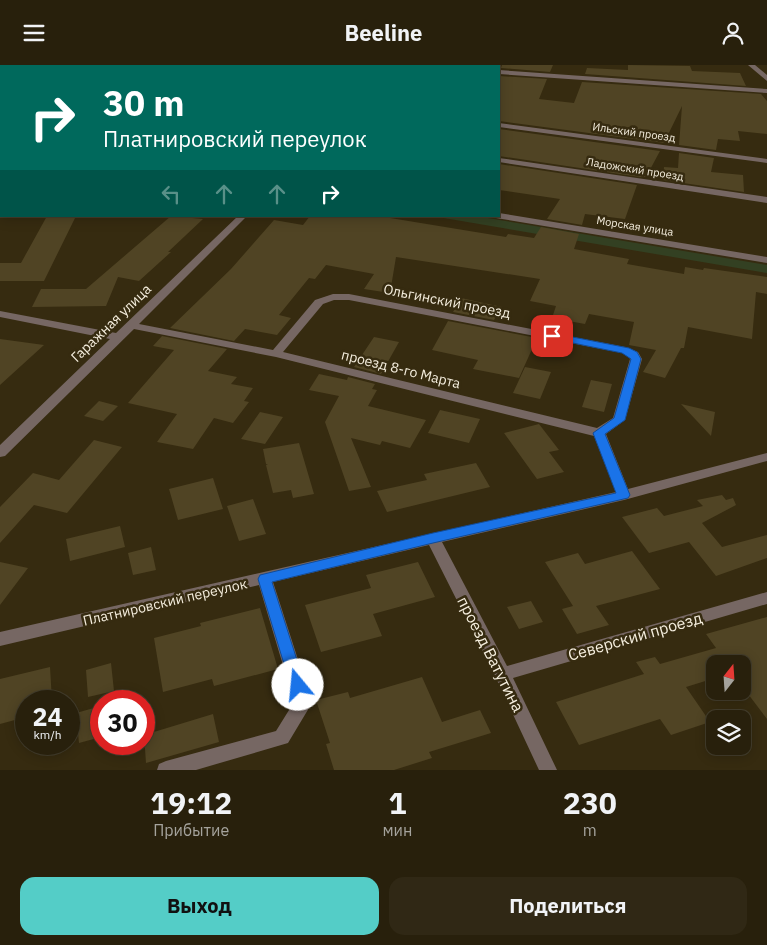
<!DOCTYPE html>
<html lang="ru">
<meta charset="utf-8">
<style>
body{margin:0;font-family:"IBM Plex Sans",sans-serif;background:#302815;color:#f1f3f6;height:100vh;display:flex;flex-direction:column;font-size:19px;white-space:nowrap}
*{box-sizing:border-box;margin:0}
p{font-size:16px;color:#a5a39d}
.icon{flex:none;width:28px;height:28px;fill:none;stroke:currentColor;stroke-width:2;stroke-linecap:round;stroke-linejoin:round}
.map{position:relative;height:705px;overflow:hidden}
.side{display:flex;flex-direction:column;background:#28200c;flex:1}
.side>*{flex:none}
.guide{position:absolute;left:0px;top:0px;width:500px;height:152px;box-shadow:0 2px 12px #0003,0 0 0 1px #443e2d;background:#00695c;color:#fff;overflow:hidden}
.needle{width:32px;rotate:17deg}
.tools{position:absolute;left:706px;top:590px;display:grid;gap:10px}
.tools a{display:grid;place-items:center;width:45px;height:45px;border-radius:10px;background:#28200c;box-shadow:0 2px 12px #0003,0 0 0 1px #443e2d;font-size:25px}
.speed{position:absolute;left:15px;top:625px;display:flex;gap:10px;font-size:25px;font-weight:700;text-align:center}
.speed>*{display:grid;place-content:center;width:65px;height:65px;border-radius:50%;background:#28200c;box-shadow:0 2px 12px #0003,0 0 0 1px #443e2d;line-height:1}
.speed small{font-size:12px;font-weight:400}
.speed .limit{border:8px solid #d22;background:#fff;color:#111}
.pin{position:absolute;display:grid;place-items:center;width:42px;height:42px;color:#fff;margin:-21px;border-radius:10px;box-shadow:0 2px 8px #0006}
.me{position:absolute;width:55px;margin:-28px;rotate:343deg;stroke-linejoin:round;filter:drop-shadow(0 0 4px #0008)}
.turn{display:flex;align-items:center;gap:18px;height:105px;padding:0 20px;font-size:22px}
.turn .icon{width:65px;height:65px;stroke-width:2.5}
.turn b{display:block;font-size:35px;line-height:42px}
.lanes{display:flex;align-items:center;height:48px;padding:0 20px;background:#0003;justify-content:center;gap:25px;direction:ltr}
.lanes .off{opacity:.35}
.eta{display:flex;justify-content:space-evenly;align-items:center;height:85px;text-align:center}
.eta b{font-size:30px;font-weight:700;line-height:35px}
.cta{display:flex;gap:10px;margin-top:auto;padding:10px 20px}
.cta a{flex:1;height:58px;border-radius:15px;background:#54cdc7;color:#111;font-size:20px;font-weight:700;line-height:58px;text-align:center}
.cta a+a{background:#302815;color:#f1f3f6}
header{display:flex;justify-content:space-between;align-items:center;height:65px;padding:0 20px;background:#28200c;font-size:22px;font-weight:700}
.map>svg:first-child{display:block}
.green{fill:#334022}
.building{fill:#504424}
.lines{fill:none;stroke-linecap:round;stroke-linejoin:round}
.minor{fill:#766763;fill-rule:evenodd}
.route{fill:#1a73e8;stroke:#114b97}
.labels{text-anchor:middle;stroke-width:5;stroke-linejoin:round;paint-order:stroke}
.far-street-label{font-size:11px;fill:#f5eede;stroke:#362b10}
.street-label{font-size:14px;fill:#f5eede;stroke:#362b10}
.near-street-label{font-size:16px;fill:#f5eede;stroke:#362b10}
</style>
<header><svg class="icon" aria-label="menu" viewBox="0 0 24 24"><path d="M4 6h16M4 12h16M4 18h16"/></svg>Beeline<svg class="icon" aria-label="person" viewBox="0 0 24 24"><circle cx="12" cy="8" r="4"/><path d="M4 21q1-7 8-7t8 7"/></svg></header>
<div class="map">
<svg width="767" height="705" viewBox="0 0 767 705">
<rect width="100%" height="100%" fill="#362b10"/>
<!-- green -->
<path class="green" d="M432,151H476L767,200V208Z"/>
<!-- building -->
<path class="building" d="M502,0H553L550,7L501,3Z
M628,0L690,1L692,6L740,8L746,21L585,9L587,3L628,5Z
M499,11L547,14L539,34L574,38L582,17L761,29L767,36V69L738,66L740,76L718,74L716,85L679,80L682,41L664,78L499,56Z
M499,64L660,86L646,112H640L499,91Z
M679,88L714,93L711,107L743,110L744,127L663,115L664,102L678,103Z
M499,99L637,120L625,154L585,149L582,160L547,154L560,134L499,125Z
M47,151H76L44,216H0V198H21Z
M171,151L203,154L168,187H171L139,216L118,212L106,241L32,242L41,224H86Z
M310,151H378L506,172L508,169L534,173L541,162L579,169L574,184L629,194L627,199L684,209L685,202L703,205L704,203L767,212V229L756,227L752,274L688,262L684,283H681L665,313L643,307L656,285L629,280L634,257L589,249L585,259L552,253L556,241L530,236L540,214L396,192L390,228L364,224L374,209L326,200L315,214L309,213L279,250L291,253L277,270L245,264L234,276L170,263L231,204L274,155L303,160Z
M461,233L502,242L494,255L453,247Z
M448,256L537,273L519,313L473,304L478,295L432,285Z
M162,271L227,284L208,306L237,312L231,319L253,323L244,336L249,337L233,358L214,353L193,384L157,377L177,349L128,338L174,285L153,281Z
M374,272L399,277L381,309L354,302Z
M0,274L44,280L0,320Z
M525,302L551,307L540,334L513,328Z
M319,309L347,315L348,312L375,319L372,324L377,325L368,341L426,355L410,383L382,376L380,380L351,373L371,422L349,426L325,357L339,331L309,325Z
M591,315L612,319L604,347L582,342Z
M99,336L118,341L103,356L84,351Z
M681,339L715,347L711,371Z
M440,345L480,354L469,378L428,368Z
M260,347L283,352L265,379L241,374Z
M539,359L559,385L549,387L564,407L537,414L504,368Z
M94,375L122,382L67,448L34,440L0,478V442L33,408L59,415Z
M299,378L314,429L293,433L291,425L273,428L266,400L268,399H266L263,384Z
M476,398L490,422L387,447L377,426L427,415L424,409Z
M213,413L223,444L178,455L169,424Z
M722,430L726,435L733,433L736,440L702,458L722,482L767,470V493L716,511L689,477L649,488L622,452L657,443L664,451L703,441L697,435Z
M253,434L266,469L239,476L227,441Z
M120,461L125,482L70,496L66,474Z
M151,482L156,505L133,510L128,488Z
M632,486L660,524L596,541L609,560L577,569L562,544L573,541L545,497L578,488L585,499Z
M0,497L28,503L0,540Z
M418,497L435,532L373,549L382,571L321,587L305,540L371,523L366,510Z
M531,536L543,557L519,564L507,542Z
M260,543L278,604L214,621L212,614L163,627L154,573L201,561L200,558Z
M767,552V654L742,621V599H715V613L686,622L710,657L671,670L660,654L579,680L556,637L644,609L636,597L655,592L660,599L716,583L706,569Z
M111,598L114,626L88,632L86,605Z
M50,602L52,636H26V652L0,659V614Z
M422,612L442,657L480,645L491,668L429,687L432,693L394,705H334L326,679L330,678L316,635L348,627L350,633Z
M101,641V672L79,678L76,648Z
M213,649L219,677L146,698L144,670Z"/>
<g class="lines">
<!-- minor -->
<path class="minor" d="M331,0H337V1H331Z
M387,0H411V1H388Z
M748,0H755L767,10V16Z
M499,5L767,24V28L499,9Z
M0,32H1V36H0Z
M0,55H1V59H0Z
M499,58L767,94V98L499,62Z
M0,67H1V71H0Z
M499,93L767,132V138L499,97Z
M1,123V130L0,131V124Z
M0,141H1V147H0Z
M499,148L767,192V198L496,153L495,151H499Z
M238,151H247L139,259L273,285L315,235L333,229H349L625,282L638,287L642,294L625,355L606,369L628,424L767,388V396L624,435L442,477L507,601L767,527V539L513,613L557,705H539L495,611L429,480L273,517L312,638L288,678L196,705H157L159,699L166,696L276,666L294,637L259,520L0,581V567L616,427L594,371L276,292L134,264L5,391L0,392V380L110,274L0,252V246L116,268ZM334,235H349L622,288L629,291L630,294L613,353L597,363L283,287L323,239Z"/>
</g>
<!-- route -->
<path class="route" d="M552,268L629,283L637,287L641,294L625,355L605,369L630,430L628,433L433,478L272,517L305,620L303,625L298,627L292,625L258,514L260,510L433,468L616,428L593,368L614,353L631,294L622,288L548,273V269Z"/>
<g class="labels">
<!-- far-street labels -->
<g class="far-street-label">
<text transform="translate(634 67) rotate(8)" y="4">Ильский проезд</text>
<text transform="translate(635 104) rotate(9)" y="4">Ладожский проезд</text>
<text transform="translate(635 161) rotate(9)" y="4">Морская улица</text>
</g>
<!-- street labels -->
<g class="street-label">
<text transform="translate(447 236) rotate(11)" y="5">Ольгинский проезд</text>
<text transform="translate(111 258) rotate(-44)" y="5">Гаражная улица</text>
<text transform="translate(401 304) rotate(14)" y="5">проезд 8-го Марта</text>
<text transform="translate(165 537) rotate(-13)" y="5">Платнировский переулок</text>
</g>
<!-- near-street labels -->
<g class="near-street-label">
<text transform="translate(635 571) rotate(-16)" y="6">Северский проезд</text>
<text transform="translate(491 589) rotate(63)" y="6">проезд Ватутина</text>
</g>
</g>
</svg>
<div class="tools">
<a><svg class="needle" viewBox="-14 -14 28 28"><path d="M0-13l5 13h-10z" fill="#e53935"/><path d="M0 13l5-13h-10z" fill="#a5a39d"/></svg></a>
<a><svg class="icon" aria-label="layers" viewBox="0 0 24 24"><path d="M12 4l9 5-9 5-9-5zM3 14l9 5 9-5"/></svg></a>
</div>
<div class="speed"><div>24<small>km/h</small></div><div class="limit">30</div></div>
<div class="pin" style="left:552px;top:271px;background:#d93025"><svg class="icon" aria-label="arrive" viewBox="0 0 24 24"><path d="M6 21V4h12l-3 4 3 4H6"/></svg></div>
<svg class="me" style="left:298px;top:620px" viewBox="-20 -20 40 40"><circle r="19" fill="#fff"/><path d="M0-13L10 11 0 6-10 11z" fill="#1a73e8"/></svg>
<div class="guide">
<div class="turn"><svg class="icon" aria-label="right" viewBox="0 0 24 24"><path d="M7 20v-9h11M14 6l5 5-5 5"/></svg><div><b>30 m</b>Платнировский переулок</div></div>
<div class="lanes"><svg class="icon off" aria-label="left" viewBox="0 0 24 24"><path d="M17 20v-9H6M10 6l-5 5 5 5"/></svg><svg class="icon off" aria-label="ahead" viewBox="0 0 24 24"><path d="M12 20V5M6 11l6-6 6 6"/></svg><svg class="icon off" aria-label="ahead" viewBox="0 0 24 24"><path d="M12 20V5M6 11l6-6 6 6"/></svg><svg class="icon" aria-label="right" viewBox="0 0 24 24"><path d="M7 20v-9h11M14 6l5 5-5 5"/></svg></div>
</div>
</div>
<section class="side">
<div class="eta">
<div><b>19:12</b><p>Прибытие</p></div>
<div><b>1</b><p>мин</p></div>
<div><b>230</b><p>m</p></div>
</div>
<div class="cta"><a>Выход</a><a>Поделиться</a></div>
</section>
